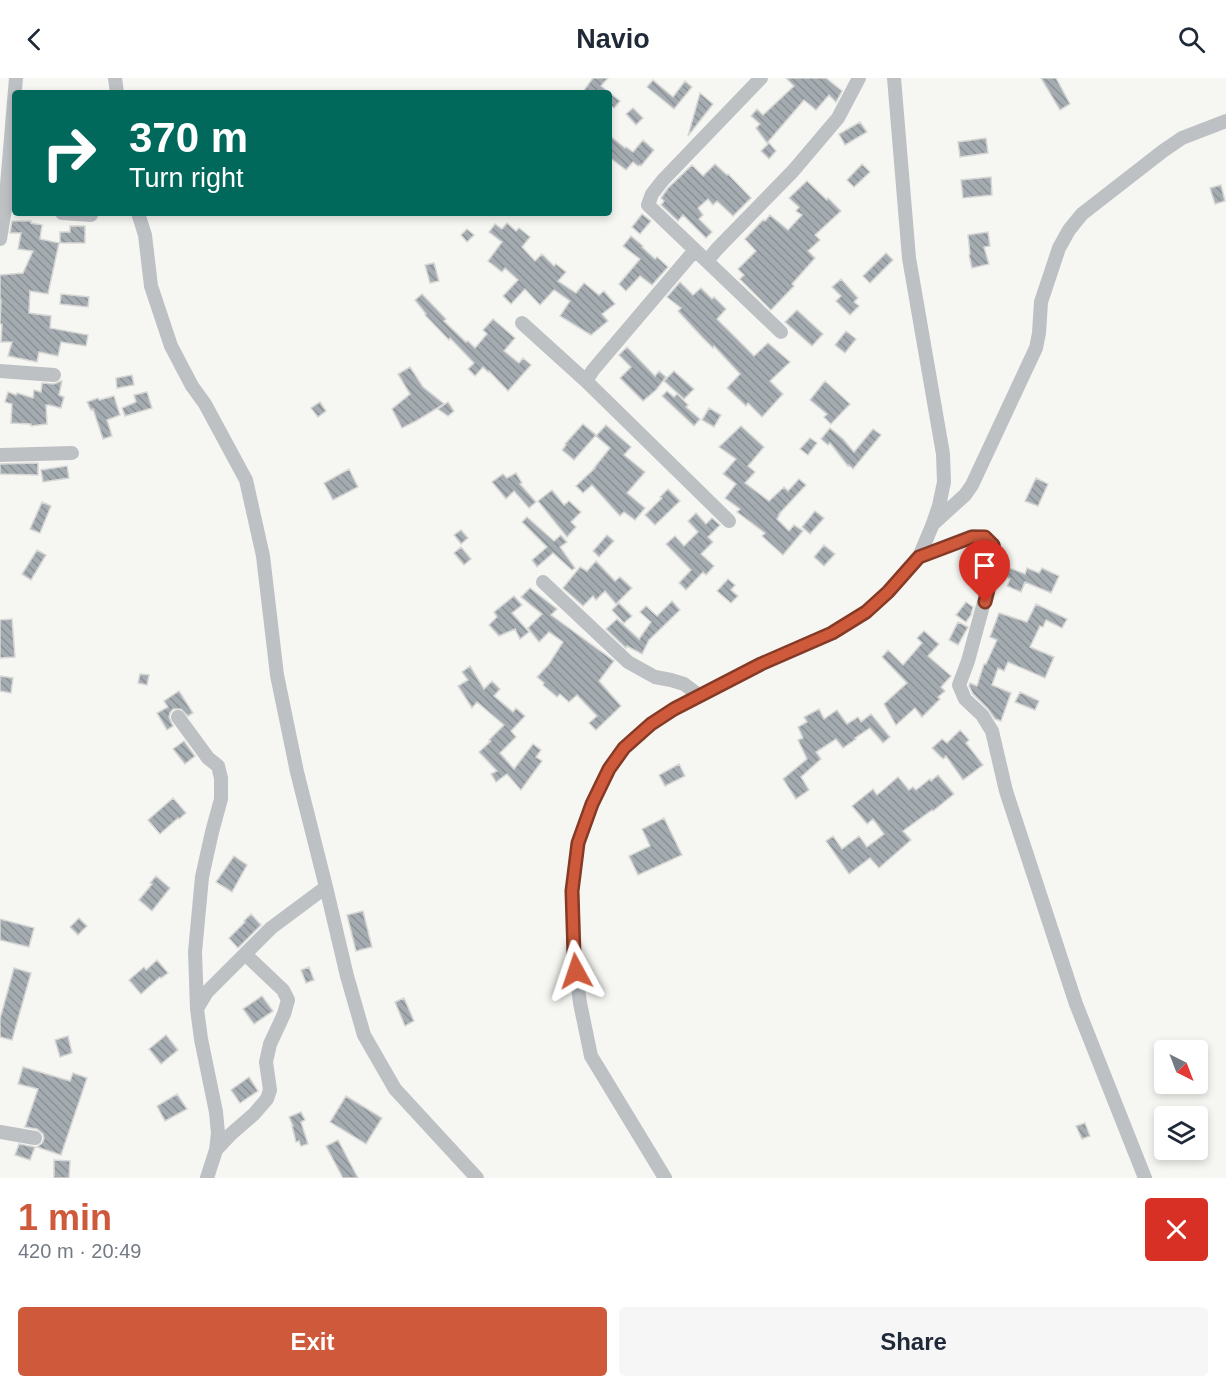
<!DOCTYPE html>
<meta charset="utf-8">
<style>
body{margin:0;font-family:Arial,sans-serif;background:#f6f6f7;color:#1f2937;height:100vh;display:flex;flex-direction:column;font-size:22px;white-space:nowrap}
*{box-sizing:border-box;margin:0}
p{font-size:20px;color:#747a83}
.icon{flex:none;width:33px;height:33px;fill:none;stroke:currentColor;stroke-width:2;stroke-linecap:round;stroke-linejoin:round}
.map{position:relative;height:1100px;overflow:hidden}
.side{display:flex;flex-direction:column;background:#fff;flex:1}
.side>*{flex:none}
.hud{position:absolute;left:12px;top:12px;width:600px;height:126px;border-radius:6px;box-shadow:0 3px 9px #0003;background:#00695c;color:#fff;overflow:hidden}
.needle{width:39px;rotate:138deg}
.buttons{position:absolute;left:1154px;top:962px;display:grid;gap:12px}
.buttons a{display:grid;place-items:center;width:54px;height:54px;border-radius:6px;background:#fff;box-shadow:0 3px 9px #0003;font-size:30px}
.pin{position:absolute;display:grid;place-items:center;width:51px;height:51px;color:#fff;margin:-62px -26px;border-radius:50% 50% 50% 0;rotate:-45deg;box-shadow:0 0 6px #0007}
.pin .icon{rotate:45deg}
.me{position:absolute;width:66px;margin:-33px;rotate:355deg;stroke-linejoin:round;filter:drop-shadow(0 0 4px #0008)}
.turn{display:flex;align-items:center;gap:21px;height:126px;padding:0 18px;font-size:27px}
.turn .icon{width:78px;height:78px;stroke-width:2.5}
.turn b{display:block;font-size:42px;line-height:51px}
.round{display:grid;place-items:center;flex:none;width:63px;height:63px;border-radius:6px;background:#f6f6f7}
.headline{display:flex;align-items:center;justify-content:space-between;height:102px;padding:0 18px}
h1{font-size:36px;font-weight:700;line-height:45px;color:#ce5a3b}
.cta{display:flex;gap:12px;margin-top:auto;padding:12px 18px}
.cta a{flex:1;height:69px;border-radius:6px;background:#ce5a3b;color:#fff;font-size:24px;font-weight:700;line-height:69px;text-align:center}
.cta a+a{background:#f6f6f7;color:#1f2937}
header{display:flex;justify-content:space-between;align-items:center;height:78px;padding:0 18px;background:#fff;font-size:27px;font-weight:700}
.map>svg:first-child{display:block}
.building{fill:url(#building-back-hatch);stroke:#d7d7d5;stroke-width:1.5}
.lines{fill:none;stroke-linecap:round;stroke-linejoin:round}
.minor{stroke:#bdc1c4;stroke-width:14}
.route-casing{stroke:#863a26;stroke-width:15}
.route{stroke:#ce5a3b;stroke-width:10}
</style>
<header><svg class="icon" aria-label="back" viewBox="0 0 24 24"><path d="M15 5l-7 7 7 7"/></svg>Navio<svg class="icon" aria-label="search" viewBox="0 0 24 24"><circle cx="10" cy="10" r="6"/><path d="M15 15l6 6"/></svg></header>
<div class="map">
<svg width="1226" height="1100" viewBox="0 0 1226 1100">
<defs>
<pattern id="building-back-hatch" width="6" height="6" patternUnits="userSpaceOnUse" patternTransform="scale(1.5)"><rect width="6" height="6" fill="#a5acb1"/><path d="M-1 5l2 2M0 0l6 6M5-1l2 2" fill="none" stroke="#8a9195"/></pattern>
</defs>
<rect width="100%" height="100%" fill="#f6f6f3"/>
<!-- building -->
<path class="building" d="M593,0H608L601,8L620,23L614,30L609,26V15H582Z
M786,0H826L842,13L836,24L829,17L816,32L804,22L767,65L756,50L760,46L751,38L757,31L763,37L794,8Z
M1041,0H1056L1070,26L1060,32Z
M653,2L673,19L685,3L692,9L674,31L647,9Z
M700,15L713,26L688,58Z
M633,30L643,40L636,47L626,36Z
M860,44L867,54L845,67L839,56Z
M609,57L625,70L626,69L633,74L643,62L654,72L641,88L640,87L638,88L633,84L626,92L609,79Z
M986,60L988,75L960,79L958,64Z
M769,65L776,73L769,81L761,73Z
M715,86L727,97L728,96L751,120L733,138L717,123L713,127L708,121L698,130L703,137L699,141L712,154L706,160L683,137L678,143L661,127L664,123L661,120L668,110L692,87L703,98Z
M862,86L870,94L854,109L847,102Z
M991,99L992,117L963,120L961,102Z
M807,103L827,122L828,120L841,133L815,157L820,162L808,173L815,180L792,206L794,208L771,232L740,201L744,197L738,191L756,173L745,161L763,142L765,143L770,137L788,152L802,137L796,133L799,129L789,120Z
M1221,107L1225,123L1215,126L1210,110Z
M642,136L651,143L640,156L632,149Z
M12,143H31V145L42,147L40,161L59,165L48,216L30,213L29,235L51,238L50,250L88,257L86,268L61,264L58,278L39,274L37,284L8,278L12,264H1L2,246H0L1,222H0V197L23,195L33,173L18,171L21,155H10Z
M507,145L516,153L519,150L530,159L522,169L535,183L542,176L554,188L556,186L566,194L558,203L576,215L584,205L599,217L604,213L615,226L602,236L608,243L591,257L560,238L570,223L554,212L540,227L525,211L511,226L503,218L518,202L505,190L502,194L488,183L502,164L489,154L495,146L502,151Z
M70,148H85V165H60V154H70Z
M467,151L474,157L467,164L461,157Z
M988,154L990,168L984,169L989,186L972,190L969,177L970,176L968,157Z
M631,158L643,168L642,169L655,181L657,179L668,189L652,207L640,198L626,213L619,206L640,181L623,168Z
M886,175L893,182L870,205L863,198Z
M434,185L439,203L430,205L425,187Z
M841,201L858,220L854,224L859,228L850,237L836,223L841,218L832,209Z
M680,204L693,217L701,210L712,221L714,219L726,231L717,241L754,278L768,265L790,284L770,303L783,316L762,339L748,325L746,328L727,310L740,296L714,268L713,270L702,259L678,233L681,230L667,219Z
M61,216L89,219L88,229L60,226Z
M422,216L446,241L444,243L466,264L468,263L475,270L487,256L483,252L493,241L515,260L504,273L519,285L523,280L531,287L508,313L489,293L488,294L483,289L475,298L468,291L474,285L450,260L449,262L425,237L426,236L415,222Z
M797,232L823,256L812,268L785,244Z
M846,253L856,261L845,275L835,267Z
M627,269L655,298L659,293L666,299L656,312L643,323L620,300L631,289L619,277Z
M410,289L423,309L444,326L416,343L402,350L392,331L410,316L398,296Z
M674,293L694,311L684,321L664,303Z
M132,297L134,307L117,310L116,300Z
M61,303H62L59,317L64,319L61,330L49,327H46L47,346L31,348V346L11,345L12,326L5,324L8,314L16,317L17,315L33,320L34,312L41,314L42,305L54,306Z
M825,303L850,326L831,346L824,339L827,336L810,322Z
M667,313L674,319L677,316L688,327L686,329L700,341L694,348L662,318Z
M147,314L152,330L125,338L122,330L136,324L134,317Z
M114,318L120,337L107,342L112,358L103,361L93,331L91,332L87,324L98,320L99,322Z
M320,324L326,333L318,339L311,330Z
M448,324L454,333L448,338L438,331Z
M709,330L721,337L714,349L702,342Z
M583,346L596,357L574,382L562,372L566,367L565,366Z
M606,347L631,369L624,377L645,394L627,415L645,430L635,442L624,434L620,438L592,407L583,415L576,408L595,390H594L610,370L596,358Z
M741,348L764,369L748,388L755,394L745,405L769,423L784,409L788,413L799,401L806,407L779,436H780L777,441L789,453L794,447L803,453L783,477L762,458L765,455L737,434L740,431L725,420L736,406L723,396L736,381L719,369Z
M830,350L843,361L854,374L873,351L881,357L853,391L849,387L848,388L830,365L828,367L821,361Z
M810,360L817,365L808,377L800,371Z
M38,385V397L0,396V386Z
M67,388L69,400L43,404L41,392Z
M349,391L358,409L333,422L324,405Z
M516,395L522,405L520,406L536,424L529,430L514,413L506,421L492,404L503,396L507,400Z
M1036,400L1048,406L1038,428L1025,423Z
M668,411L680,423L655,447L645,437L662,420L660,419Z
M552,412L564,427L569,423L581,434L571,444L576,449L567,459L538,423Z
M42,424L51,428L40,455L30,451Z
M815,433L824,440L810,456L802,449Z
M696,435L706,446L712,440L720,447L708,459L713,464L701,476L714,488L706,497L703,494L686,512L679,505L691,492L666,466L675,458L684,468L698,454L688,443Z
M527,439L554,463L561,457L567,464L560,469L575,490L572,492L553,475L537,489L532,482L547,469L522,444Z
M461,452L468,460L461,466L454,457Z
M607,457L614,463L599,479L593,473Z
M824,467L835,476L824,488L814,479Z
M461,469L471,481L464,487L454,475Z
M37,472L46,477L31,502L22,496Z
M596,483L615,503L620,499L632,510L616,526L605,513L596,522L593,518L583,528L563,510L580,489L587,493Z
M1007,489L1025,496L1027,490L1039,495L1042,490L1059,498L1051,515L1025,504L1021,514L1007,508L1010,501L1003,498Z
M728,501L735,507L731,512L738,518L731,525L717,513Z
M530,510L557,531L551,537L614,583L599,603L621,628L596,652L589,645L597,638L577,617L569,624L560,616L557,619L543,607L544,605L537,599L549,586L563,564L549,554L539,564L528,550L542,536L521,519Z
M514,518L522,527L512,535L529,554L520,561L515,551L499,558L489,547L497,539L494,534Z
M672,523L680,532L649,562L642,576L627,568L626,570L606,551L617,541L639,561L651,544L640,534L646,528L657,538Z
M966,524L973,529L971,537L966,544L956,537Z
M619,525L632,538L624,545L612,532Z
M1036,526L1067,541L1062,550L1046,542L1043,549L1040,548L1030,569L1054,579L1045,600L1008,584L1004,593L998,590L992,607L1011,615L1001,643L995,641L988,631L973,616L969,608L970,605L977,608L984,586H986L997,562L990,559L999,535L1027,544Z
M12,541L15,579L0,580V542Z
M958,544L968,549L958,567L949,562Z
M924,553L939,566L928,578L951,598L941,609L945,613L938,619L940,621L922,639L915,630L896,647L884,626L907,605L882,579L888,572L903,587L922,565L917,560Z
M470,588L484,611L492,603L500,611L494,618L513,634L516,630L525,638L511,653L516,659L500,675L514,691L533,666L541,672L536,679L542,683L521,712L507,696L496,704L491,696L497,693L479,674L491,663L489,662L504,647L477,624L472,630L458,608L468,602L462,594Z
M140,596L149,597L147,607L138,605Z
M0,598L13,600L11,615L0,613Z
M179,613L193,635L188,638L181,631H173L170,635L169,639L173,648L167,652L157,635L168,629L164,623Z
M1020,614L1039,623L1035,632L1015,624Z
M819,631L824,641L837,632L847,646L858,639L861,644L871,636L890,659L883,665L870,650L855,660L856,661L843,670L836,661L816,674L821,681L801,699L809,712L796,721L783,701L807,681L798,662L803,660L798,649L807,644L804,639Z
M960,652L969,662L966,665L983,687L963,702L946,678L943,681L932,670L942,661L947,665Z
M184,663L195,678L185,686L173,671Z
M679,686L685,698L665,708L659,697Z
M938,697L954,716L933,733L932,732L903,753L911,762L879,790L870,780L849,796L826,763L833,758L842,771L859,758L867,769L884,756L873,741L867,746L852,728L873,711L877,717L898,699L909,712L913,709L916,712L930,701L931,703Z
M173,720L186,735L179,741L178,740L160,756L148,742Z
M664,740L682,777L638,797L629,778L650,768L642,751Z
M234,778L247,787L232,814L216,804Z
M156,798L170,810L152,833L139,822L152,806L150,805Z
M363,833L372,869L356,873L347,837Z
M251,836L261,847L238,870L229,860L245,844L244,843Z
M79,840L87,848L78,857L70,849Z
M0,841L34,850L29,869L0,862Z
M157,882L168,895L161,900L160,899L141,916L129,902L144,889L146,892Z
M309,889L314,902L306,905L301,892Z
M14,890L31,895L12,962L0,959V941Z
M262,918L273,933L254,946L243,931Z
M404,920L414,943L405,948L395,924Z
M166,957L178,972L161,986L149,971Z
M68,958L72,975L60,979L55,962Z
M23,989L70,1003L73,995L87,1000L61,1077L37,1069L42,1065L44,1061L43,1056L37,1051L25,1049L38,1011L18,1006Z
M249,999L258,1013L240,1025L231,1012Z
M177,1016L187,1031L165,1043L157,1028Z
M346,1018L382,1040L366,1066L330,1044Z
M301,1034L305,1042L301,1044L308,1066L301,1068L299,1063L296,1064L292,1048H293L289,1039Z
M1085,1045L1090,1058L1082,1061L1076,1048Z
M338,1062L358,1100H343L326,1068Z
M19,1066L35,1069L30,1082L15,1077Z
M54,1082L70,1083L69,1100H54Z"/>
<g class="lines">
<!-- minor -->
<path class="minor" d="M115,0L117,15
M761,0L663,102L652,116L648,127L781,254
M62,135L91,137
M138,135L145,157L151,208L171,268L192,308L205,326L246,402L263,478L277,597L297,694L326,809L347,898L364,957L395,1011L477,1100
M0,161L5,131L16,0
M707,183L717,171L793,93L838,40L859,0
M522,245L586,303L729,443
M0,293L54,297
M586,303L593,292L695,172
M0,377L72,375
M933,446L965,417L972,407L1036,270L1039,255L1041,224L1059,170L1069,152L1082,136L1163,73L1182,60L1226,43
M919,479L972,458L985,459L993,467L996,480L968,583L959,607L965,621L982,637L992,653L1006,713L1076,926L1145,1100
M543,504L628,584L655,599L671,602L684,606L700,618
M178,639L208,680L218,688L221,700V721L212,754L202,799L195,874L197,931L201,961L216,1034L218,1055L216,1072L207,1100
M198,929L207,914L271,850L326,809
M0,1054L35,1060
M216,1072L231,1056L254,1036L267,1021L270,1012L266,984L270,966L284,936L288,922L283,912L245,876
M665,1100L591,978L580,925L574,877L572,813L578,765L592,726L609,691L624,670L651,646L674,631L761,586L833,555L866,534L888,514L919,479L932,448L939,428L944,404L943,376L909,180L894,0"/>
</g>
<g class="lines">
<defs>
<path id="route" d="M576,893L574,877L572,813L578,765L592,726L609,691L624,670L651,646L674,631L761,586L832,555L866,534L888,514L919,479L972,459H985L993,467L996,480L985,524"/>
</defs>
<!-- route casing -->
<use href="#route" class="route-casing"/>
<!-- route -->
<use href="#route" class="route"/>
</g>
</svg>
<div class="buttons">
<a><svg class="needle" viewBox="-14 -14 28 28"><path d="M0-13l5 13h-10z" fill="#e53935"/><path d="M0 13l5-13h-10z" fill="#747a83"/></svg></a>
<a><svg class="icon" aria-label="layers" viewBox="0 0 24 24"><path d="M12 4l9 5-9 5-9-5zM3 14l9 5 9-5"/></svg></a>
</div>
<div class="pin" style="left:985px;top:524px;background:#d93025"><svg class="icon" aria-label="arrive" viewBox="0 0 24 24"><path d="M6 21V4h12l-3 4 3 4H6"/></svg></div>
<svg class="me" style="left:576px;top:893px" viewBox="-20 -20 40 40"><path d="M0-17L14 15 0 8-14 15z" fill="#ce5a3b" stroke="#fff" stroke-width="4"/></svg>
<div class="hud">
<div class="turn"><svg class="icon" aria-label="right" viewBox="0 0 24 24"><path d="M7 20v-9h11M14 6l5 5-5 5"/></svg><div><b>370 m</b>Turn right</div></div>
</div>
</div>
<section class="side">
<div class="headline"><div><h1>1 min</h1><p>420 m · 20:49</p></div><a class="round" style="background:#d93025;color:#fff"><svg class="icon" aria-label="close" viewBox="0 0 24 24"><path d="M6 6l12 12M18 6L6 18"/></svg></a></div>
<div class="cta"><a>Exit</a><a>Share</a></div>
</section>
